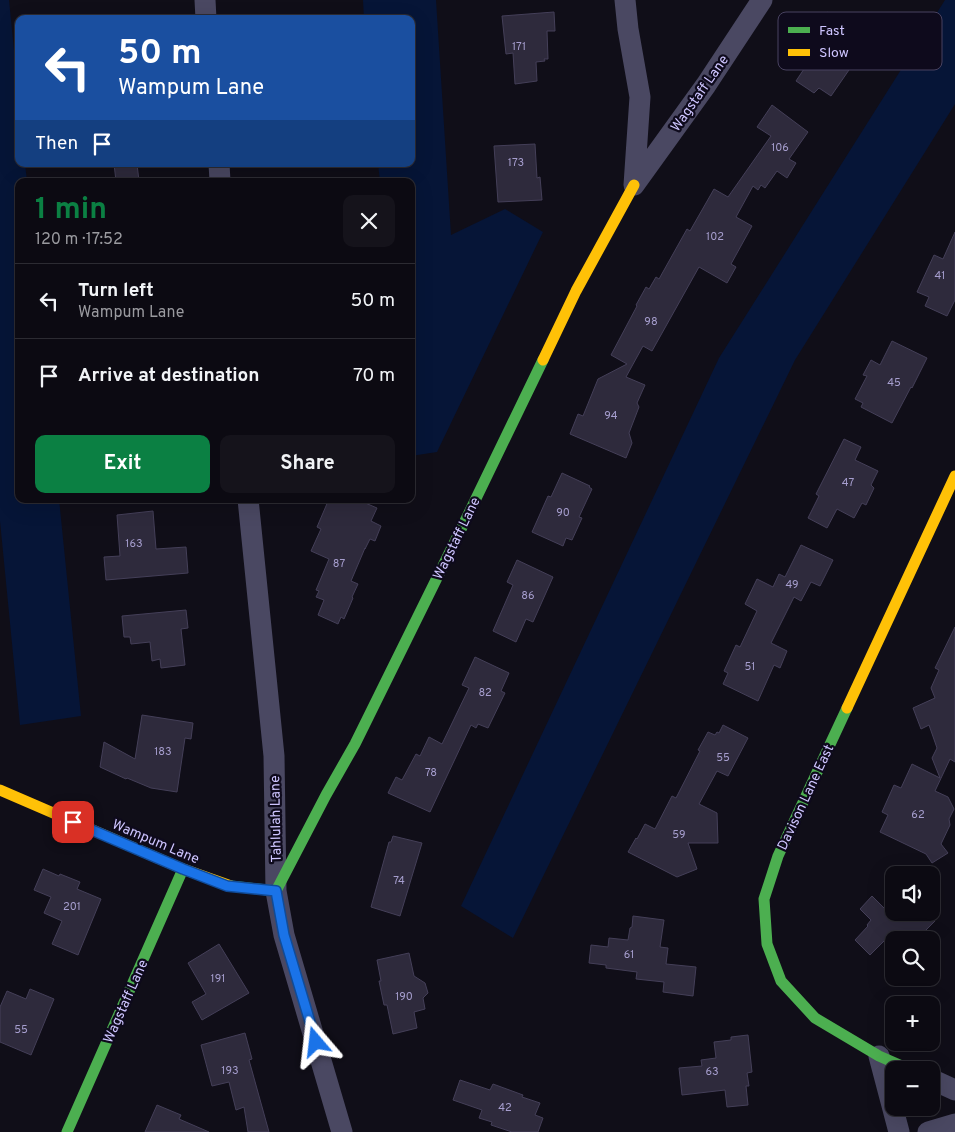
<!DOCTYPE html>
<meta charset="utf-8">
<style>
body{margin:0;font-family:Overpass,sans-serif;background:#15131b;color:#f1f3f6;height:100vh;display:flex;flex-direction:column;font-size:19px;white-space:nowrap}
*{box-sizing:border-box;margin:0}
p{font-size:16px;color:#9a9a9f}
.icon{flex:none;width:28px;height:28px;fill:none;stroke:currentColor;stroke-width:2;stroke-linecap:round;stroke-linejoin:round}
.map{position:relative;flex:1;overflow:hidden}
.sheet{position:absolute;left:15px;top:178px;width:400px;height:325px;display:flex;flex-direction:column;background:#0c0a12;border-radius:10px;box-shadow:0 5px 20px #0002,0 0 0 1px #2c2b32}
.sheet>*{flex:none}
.hud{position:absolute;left:15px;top:15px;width:400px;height:152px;border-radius:10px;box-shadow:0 5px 20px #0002,0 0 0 1px #2c2b32;background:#1a4fa0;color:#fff;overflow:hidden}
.fabs{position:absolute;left:885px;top:866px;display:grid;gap:10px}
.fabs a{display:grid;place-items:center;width:55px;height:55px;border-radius:10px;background:#0c0a12;box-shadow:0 5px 20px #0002,0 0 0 1px #2c2b32;font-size:25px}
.pin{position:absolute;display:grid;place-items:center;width:42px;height:42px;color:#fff;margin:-21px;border-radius:10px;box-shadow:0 2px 8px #0006}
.me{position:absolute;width:55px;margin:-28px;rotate:343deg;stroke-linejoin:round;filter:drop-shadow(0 0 4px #0008)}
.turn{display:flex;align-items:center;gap:18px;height:105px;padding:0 20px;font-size:22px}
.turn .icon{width:65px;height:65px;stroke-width:2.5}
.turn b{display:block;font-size:35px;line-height:42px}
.then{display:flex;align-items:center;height:48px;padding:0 20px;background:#0003;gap:10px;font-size:19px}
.round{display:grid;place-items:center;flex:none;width:52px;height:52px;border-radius:10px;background:#15131b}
.overview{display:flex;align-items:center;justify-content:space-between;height:85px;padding:0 20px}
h1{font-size:30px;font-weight:700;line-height:38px;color:#0b8043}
.button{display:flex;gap:10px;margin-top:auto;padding:10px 20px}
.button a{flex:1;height:58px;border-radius:10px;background:#0b8043;color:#fff;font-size:20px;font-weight:700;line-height:58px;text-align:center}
.button a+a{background:#15131b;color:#f1f3f6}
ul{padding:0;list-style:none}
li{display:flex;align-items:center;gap:15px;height:75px;padding:0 20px;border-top:1px solid #2c2b32}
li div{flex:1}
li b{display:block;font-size:19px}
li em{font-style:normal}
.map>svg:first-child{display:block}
.water{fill:#061537}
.building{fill:#2e2a3c;stroke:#443f58}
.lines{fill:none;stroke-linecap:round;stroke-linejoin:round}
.street{stroke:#4a4862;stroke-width:21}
.fast{stroke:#4caf50;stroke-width:11}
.slow{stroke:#ffc107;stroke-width:11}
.route-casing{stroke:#114b97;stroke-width:12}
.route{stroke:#1a73e8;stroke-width:9}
.labels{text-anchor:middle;stroke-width:4.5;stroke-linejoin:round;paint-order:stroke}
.number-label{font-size:11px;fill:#a69ece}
.street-label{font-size:14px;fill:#cec5ff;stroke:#0e0a1c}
.key{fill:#0e0a1c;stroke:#484260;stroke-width:1}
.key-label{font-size:14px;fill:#cec5ff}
</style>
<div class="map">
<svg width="955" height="1132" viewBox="0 0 955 1132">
<rect width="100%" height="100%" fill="#100e18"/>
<!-- water -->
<path class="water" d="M0,0H9L19,100V164H25L27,181H19V499H59L81,716L20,725L0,521Z
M363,0H436L451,235L505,209L543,232L437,452L411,456V181H380L378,164H411V19H364Z
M945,0H955V104L795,360L513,938L461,906L719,358Z"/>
<!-- building -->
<path class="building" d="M554,12L555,31H547L548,59H544L545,61L536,62L537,81L515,84L513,53L506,54L502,16Z
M827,12L869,41L831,96L819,88L814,93L796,81L806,66L795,59Z
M772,105L808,132L789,159L796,163L787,178L777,171L765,188L761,185L758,190L753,186L736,217L752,226L731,264L736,267L727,283L699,267L652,351L643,346L626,377L645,385L637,403L639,407L629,433L632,443L626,458L570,434L578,414L583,416L598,379L627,364L611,355L637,306L636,305L646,287L649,289L656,277L659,279L687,229L690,231L714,189L728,197L771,136L757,127Z
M535,144L537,178L540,177L542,200L498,202L494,146Z
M114,164H137L139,181H116Z
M955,232V300L947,316L925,306L929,297L917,292L934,255L943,259Z
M892,341L927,358L912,388L911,387L892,423L861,407L863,403L855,399L867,376L863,375L871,360L880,365Z
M844,439L861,447L855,460L878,471L871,485L874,488L866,505L862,503L854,518L837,509L827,528L808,518L819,496L816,494Z
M562,473L590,486L589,487L592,489L579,517L582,518L572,540L566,538L563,546L532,532L548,496L551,497Z
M329,499H356L377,508L371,521L381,526L375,541L370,539L365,549V548L351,581L358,584L352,597L353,598L344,619L341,617L338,624L318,615L324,600L316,597L319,591L316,590L329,559L311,551L321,529L317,527Z
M153,511L156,549L186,547L188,573L106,580L104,557L120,556L117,515Z
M801,545L833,560L820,586L811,582L801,601L794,597L771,643L787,651L780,668L774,665L758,701L723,684L728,673L724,671L736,645L740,647L757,611L745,604L757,579L773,587L779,574L785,577Z
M517,560L553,577L533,622L526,619L516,642L493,631L513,585L507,582Z
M186,610L188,628L181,629L185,665L161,668L160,659L152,661L150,642L131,644L130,637H124L122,616Z
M955,627V762L950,759L935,791L948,797L954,809L949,819L950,825L941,844L948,853L932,863L926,854L880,832L888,815L882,812L894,785L901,788L912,764L940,778L932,758L937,748L929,725L921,729L913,708L935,698L931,688L939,670L935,668Z
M475,657L509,673L501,691L505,693L488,728L478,724L476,728L471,725L430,812L388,793L396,777L402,780L416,754L420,756L429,737L442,744L469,688L462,685Z
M142,715L193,723L191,739L185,738L177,792L151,788L127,778L126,779L100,767L104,742L135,759Z
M723,725L748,738L728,776L717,771L699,804L717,813L718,843H688L697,869L677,877L628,852L636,838L637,839L645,824L655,829L672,796L676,798L700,751L698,750L708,732L715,735L717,732L719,733Z
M393,836L422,843L400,916L371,907L389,842H391Z
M43,869L59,876L60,874L80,882L77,889L101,899L78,955L52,944L62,921L44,913L51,897L34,890Z
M872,896L886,910L892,904L894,906V912H901L910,922L919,912H926L935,921L922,934L929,940H887L886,939L870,955L855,940L868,926L867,925L871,920L860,909Z
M633,916L664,920L660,947L668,948L666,964L696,967L693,996L663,992L664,982L636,979L637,972L606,968V965L589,963L591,945L608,947L609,938L628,940L630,928L632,927Z
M219,944L249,993L202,1020L192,1002L206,994L188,963Z
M409,953L414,976L425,983L428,993L423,998L425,1009L414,1012L417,1028L393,1034L387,1005H384L379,981H381L377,960Z
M30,989L54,999L31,1055L0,1042V1007L7,991L26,999Z
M245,1033L252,1059L249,1060L269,1132H248L244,1107L236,1110L229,1082L212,1086L201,1045Z
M748,1035L752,1072L747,1073L749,1086H746L748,1105L727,1107L725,1090L682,1095L679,1068L702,1066L701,1060L716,1058L714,1042L731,1040V1037Z
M460,1080L490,1090L493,1084L523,1095L522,1097L540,1103L535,1115L543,1118L538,1132H512L491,1125L492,1122L479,1118L482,1110L453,1100Z
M157,1105L181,1115L179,1119L209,1132H145Z"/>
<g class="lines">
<!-- street -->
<path class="street" d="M205,0L206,19
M625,0L628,29L640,97L634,185L706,85L762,0
M219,164L220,181
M248,499L274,756L276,891L284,935L342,1132
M879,1056L899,1132
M931,1079L955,1090
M928,1132L955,1124"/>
<!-- fast -->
<path class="fast" d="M847,708L778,856L764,899L767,944L781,981L815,1018L879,1056L911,1070
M231,886L276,891L326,795L355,744L469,513L543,360
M67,1132L183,869"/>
<!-- slow -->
<path class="slow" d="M543,360L576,291L634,185
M847,708L955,476
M0,790L183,869L231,886"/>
</g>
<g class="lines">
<defs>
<path id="route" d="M73,822L183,869L227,886L276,891L284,935L316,1042"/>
</defs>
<!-- route casing -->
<use href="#route" class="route-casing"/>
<!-- route -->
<use href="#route" class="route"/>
</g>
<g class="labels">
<!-- number labels -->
<g class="number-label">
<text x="519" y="50">171</text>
<text x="780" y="151">106</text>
<text x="516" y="166">173</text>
<text x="715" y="240">102</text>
<text x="940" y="279">41</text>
<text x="651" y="325">98</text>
<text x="894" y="386">45</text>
<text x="611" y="419">94</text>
<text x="848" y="486">47</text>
<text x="563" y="516">90</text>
<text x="134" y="547">163</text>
<text x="339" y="567">87</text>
<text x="792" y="588">49</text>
<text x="528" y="599">86</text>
<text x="750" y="670">51</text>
<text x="485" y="696">82</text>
<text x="163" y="755">183</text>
<text x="723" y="761">55</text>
<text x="431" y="776">78</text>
<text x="918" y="818">62</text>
<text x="679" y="838">59</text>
<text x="399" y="884">74</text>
<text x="72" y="910">201</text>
<text x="629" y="958">61</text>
<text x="218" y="982">191</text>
<text x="404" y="1000">190</text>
<text x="21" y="1033">55</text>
<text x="230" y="1074">193</text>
<text x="712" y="1075">63</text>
<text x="505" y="1111">42</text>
</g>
<!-- street labels -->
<g class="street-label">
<text transform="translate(699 93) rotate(-55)" y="5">Wagstaff Lane</text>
<text transform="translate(456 538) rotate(-64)" y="5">Wagstaff Lane</text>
<text transform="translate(805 797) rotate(-65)" y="5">Davison Lane East</text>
<text transform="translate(275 819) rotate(-91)" y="5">Tahlulah Lane</text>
<text transform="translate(156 841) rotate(23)" y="5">Wampum Lane</text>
<text transform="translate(125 1001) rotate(-66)" y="5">Wagstaff Lane</text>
</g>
</g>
<!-- legend -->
<rect x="778" y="12" width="164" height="58" rx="8" class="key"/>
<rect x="788" y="27" width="22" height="6" fill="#4caf50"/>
<rect x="788" y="49" width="22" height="7" fill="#ffc107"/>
<g class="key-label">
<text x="819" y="35">Fast</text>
<text x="819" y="57">Slow</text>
</g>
</svg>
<div class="fabs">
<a><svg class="icon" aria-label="sound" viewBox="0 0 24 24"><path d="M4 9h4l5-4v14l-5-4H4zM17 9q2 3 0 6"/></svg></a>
<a><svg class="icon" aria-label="search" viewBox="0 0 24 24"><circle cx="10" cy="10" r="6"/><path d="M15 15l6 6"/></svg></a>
<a>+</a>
<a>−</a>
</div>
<div class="pin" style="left:73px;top:822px;background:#d93025"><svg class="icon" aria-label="arrive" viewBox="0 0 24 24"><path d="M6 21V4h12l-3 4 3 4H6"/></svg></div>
<svg class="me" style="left:316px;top:1042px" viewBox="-20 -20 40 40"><path d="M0-17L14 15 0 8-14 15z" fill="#1a73e8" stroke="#fff" stroke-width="4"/></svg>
<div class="hud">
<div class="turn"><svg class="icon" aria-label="left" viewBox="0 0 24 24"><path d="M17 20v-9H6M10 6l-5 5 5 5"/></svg><div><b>50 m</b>Wampum Lane</div></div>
<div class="then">Then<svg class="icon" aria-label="arrive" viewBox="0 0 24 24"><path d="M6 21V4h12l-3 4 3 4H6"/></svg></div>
</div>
<section class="sheet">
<div class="overview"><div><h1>1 min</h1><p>120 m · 17:52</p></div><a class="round"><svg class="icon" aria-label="close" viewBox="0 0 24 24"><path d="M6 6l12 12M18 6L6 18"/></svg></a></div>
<ul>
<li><svg class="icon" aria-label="left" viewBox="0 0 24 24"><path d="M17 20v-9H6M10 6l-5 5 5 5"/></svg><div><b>Turn left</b><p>Wampum Lane</p></div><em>50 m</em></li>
<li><svg class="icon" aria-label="arrive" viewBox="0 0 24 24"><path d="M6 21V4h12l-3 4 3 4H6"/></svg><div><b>Arrive at destination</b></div><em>70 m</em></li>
</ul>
<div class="button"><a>Exit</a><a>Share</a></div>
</section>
</div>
